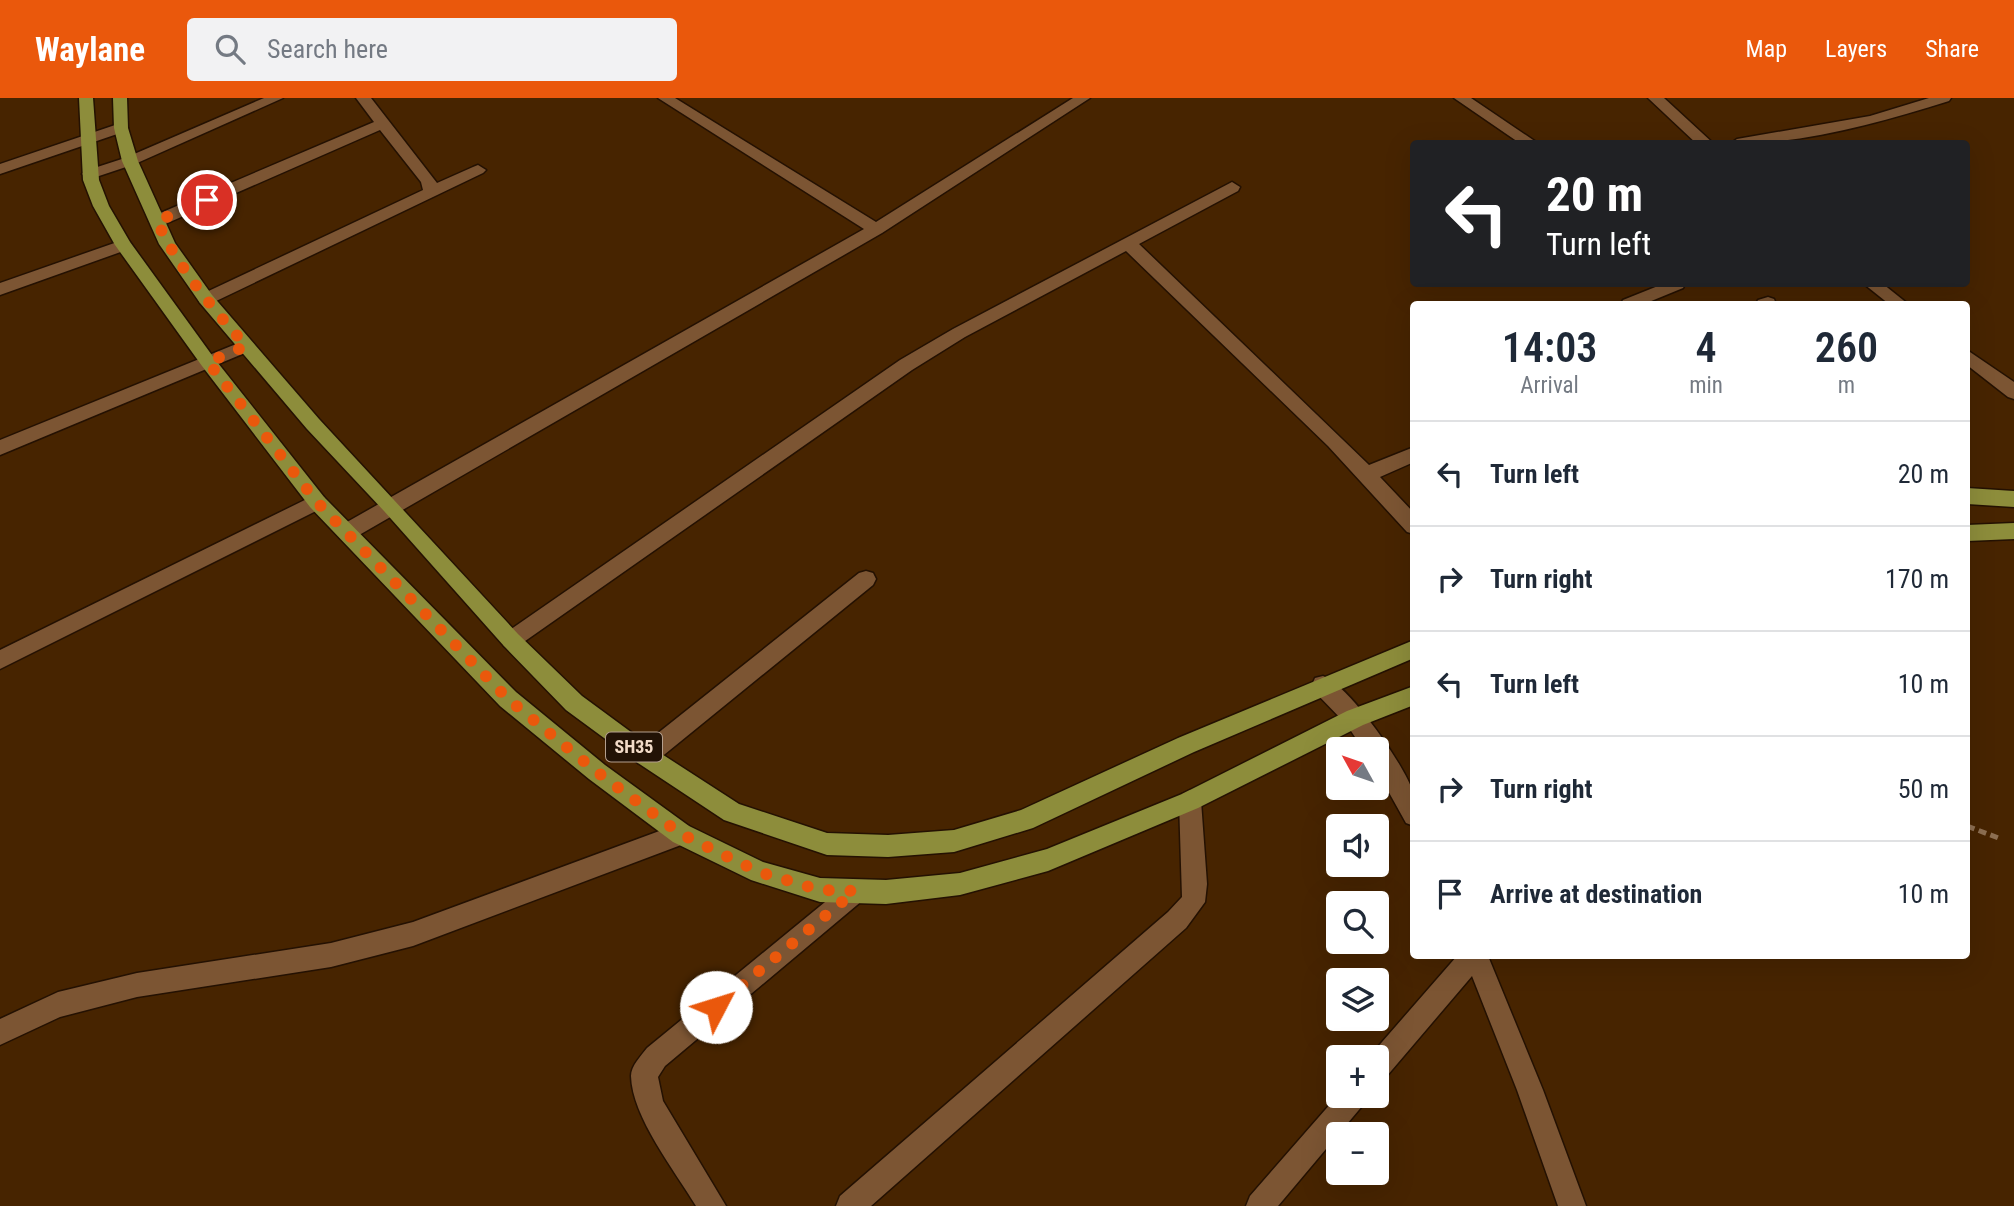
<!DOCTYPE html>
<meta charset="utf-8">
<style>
body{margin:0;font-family:"Roboto Condensed",sans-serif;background:#f2f2f3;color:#1f2937;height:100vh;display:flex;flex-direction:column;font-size:26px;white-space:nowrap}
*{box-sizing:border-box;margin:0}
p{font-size:23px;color:#747a83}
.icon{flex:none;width:38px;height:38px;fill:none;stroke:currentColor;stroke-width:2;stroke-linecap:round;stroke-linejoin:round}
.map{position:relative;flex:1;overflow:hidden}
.drawer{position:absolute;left:1410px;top:203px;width:560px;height:658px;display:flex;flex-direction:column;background:#fff;border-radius:7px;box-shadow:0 7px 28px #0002}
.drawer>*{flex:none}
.banner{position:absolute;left:1410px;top:42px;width:560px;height:147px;border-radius:7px;box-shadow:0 7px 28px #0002;background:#202124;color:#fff;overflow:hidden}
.needle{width:46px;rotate:310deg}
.buttons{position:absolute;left:1326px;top:639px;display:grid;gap:14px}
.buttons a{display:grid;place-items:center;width:63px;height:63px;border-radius:7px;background:#fff;box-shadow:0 7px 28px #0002;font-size:35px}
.pin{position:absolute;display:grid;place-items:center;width:60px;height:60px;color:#fff;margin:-30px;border:4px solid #fff;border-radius:50%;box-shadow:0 2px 7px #0007}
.me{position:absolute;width:77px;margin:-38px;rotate:50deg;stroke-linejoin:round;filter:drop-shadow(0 0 5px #0008)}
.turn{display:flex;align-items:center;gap:24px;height:147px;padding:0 21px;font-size:32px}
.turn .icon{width:91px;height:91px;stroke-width:2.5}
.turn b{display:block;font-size:49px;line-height:60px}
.eta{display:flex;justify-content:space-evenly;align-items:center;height:119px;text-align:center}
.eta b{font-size:42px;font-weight:600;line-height:49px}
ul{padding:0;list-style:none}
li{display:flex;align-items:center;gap:21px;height:105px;padding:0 21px;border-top:2px solid #e0e1e3}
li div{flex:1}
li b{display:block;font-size:26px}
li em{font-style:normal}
header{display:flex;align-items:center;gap:42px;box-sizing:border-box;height:98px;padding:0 35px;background:#ea580c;color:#fff}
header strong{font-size:33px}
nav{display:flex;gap:38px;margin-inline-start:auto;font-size:24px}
.search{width:490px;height:63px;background:#f2f2f3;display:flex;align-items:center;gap:18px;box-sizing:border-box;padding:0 24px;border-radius:7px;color:#747a83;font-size:26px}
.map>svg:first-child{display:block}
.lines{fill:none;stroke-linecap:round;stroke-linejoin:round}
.minor-casing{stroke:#241102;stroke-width:3}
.major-casing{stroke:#241102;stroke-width:3}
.path{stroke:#8d6f52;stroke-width:5;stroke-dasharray:8 4.5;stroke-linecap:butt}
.minor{fill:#7c5533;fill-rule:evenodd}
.major{fill:#8d8d3b;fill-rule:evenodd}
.route{stroke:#ea580c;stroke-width:12;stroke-dasharray:0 21.6}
.labels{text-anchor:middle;stroke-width:7;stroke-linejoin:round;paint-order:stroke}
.shield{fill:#221205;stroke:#b49f8e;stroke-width:2}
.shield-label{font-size:18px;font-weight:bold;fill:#f2dbc8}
</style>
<header>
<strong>Waylane</strong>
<div class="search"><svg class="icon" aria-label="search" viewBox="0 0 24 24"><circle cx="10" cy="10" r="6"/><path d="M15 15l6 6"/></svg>Search here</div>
<nav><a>Map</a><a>Layers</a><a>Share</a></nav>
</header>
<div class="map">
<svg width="2014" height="1108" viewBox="0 0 2014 1108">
<rect width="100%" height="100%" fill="#472400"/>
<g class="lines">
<defs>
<path id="minor" d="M264,0H283L135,66L90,81L82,76L85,73L125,60Z
M356,0H371L437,85L473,69L478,67L486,72L483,75L212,205H200L198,201L200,197L423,92L421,84L380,32L163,127L157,128L149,123L151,119L374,24Z
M658,0H675L876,124L1073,0H1090L882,135L354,440L347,442L340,440L337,434L340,428L864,131Z
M1454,0H1471L1539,46H1521Z
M1648,0H1664L1714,46H1697Z
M1929,0H1951L1949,3C1878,25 1805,46 1730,46L1737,41L1870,18Z
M121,25L128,30L126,33L0,76V66Z
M1232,84L1240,89L1238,93L1139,146L1369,367L1414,349V364L1380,379L1414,415V436L1407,434L1328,348L1126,153L965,239L912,272L518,548L511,551L504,548L501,542L504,536L900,262L953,231Z
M123,142L129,143L131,147L129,151L0,197V185Z
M1663,186H1685L1683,190L1644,206H1621L1623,202Z
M1864,186H1883L1908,206H1889Z
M1768,199L1774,201L1776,206H1756L1758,202Z
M246,242L255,248L252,252L0,357V342Z
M1967,252L2014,284V301L2008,299L1967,267Z
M317,396L324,399L327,404L324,409L0,571V552Z
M866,473L873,475L876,481L873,487L654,665L646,668L638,665L635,658L638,651L859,475Z
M1323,578C1349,587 1405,668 1413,694C1416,704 1414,718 1414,728L1406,725L1377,673V651H1363L1347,627L1315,594L1312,587L1315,580Z
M1190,692L1198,696L1201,703L1207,786L1205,804L1186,830L871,1108H836L840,1098L1168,814L1182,799L1179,703L1182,696Z
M681,725L689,728L693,736L689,744L413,848L331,869L137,899L60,919L0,947V921L58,894L137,875L331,845L413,824Z
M855,782L863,786L867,794L863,802L665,968L658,979L663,1003L726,1108H696C675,1073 632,1019 631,978C631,968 641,958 647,950L847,786Z
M1457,858H1488L1543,992L1586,1108H1558L1517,992L1472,878L1386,979L1377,983V959H1369Z
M1339,996L1367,998L1363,1007L1278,1108H1246L1250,1098Z"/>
<path id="major" d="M79,0H93L99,82L109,108L130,144L214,260L324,399L516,594L605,667L689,728L763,764L820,780L886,782L960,775L1047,751L1182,696L1347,613L1414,588V607L1363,627L1198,710L1048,773L960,797L886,806L820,804L751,782L673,744L589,681L500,608L310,409L202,268L115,147L93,108L83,82Z
M113,0H127L128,30L138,63L175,145L212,197L319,321L518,536L582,598L654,651L739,706L827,735L888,737L954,732L1021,712L1178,640L1414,542V560L1194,654L1033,730L954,754L888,759L827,757L724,722L638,665L566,612L504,548L384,413L307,331L200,205L159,146L122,63L114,30Z
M1967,390L2014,393V409L1967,406Z
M2014,425V441L1967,443V427Z"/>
</defs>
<!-- minor casing -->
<use href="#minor" class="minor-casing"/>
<!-- major casing -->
<use href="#major" class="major-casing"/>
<!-- path -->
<path class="path" d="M1967,728L2001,741"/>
<!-- minor -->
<use href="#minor" class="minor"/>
<!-- major -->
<use href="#major" class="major"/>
</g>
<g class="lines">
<!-- route -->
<path class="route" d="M207,102L157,123C178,170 212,209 246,248L208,264L317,404L508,601L597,674L681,736L759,774L820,792L855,793L716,909"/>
</g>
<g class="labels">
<!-- shield labels -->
<rect class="shield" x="606" y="634.5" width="56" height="29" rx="5"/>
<g class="shield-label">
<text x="634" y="655">SH35</text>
</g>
</g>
</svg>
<div class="buttons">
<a><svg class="needle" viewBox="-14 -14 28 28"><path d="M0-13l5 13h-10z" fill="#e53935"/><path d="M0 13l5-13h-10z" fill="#747a83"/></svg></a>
<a><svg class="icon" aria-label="sound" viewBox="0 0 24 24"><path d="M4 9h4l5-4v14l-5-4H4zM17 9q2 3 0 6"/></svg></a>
<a><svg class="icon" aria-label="search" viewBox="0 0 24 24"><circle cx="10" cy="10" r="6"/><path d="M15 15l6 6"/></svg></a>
<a><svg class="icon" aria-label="layers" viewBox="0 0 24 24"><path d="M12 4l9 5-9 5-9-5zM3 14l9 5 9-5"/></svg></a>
<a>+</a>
<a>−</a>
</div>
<div class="pin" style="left:207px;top:102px;background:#d93025"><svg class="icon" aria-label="arrive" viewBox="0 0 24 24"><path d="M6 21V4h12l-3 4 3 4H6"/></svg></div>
<svg class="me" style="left:716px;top:909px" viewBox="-20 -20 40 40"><circle r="19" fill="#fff"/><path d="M0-13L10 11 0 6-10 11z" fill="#ea580c"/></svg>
<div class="banner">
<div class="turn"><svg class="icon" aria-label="left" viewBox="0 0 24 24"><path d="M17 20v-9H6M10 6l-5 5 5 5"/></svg><div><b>20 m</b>Turn left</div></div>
</div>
<section class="drawer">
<div class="eta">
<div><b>14:03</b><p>Arrival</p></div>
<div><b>4</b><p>min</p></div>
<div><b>260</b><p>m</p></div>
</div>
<ul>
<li><svg class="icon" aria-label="left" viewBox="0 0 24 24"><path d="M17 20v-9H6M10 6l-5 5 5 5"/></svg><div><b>Turn left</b></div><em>20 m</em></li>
<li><svg class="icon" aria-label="right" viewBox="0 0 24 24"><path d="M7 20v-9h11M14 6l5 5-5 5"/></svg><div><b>Turn right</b></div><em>170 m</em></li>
<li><svg class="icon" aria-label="left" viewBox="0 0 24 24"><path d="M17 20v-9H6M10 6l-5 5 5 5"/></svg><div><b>Turn left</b></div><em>10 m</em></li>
<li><svg class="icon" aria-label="right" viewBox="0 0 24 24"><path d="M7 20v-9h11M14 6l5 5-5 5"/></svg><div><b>Turn right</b></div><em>50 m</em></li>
<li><svg class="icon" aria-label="arrive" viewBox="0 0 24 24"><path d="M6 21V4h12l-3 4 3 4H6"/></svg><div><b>Arrive at destination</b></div><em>10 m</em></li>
</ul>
</section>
</div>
